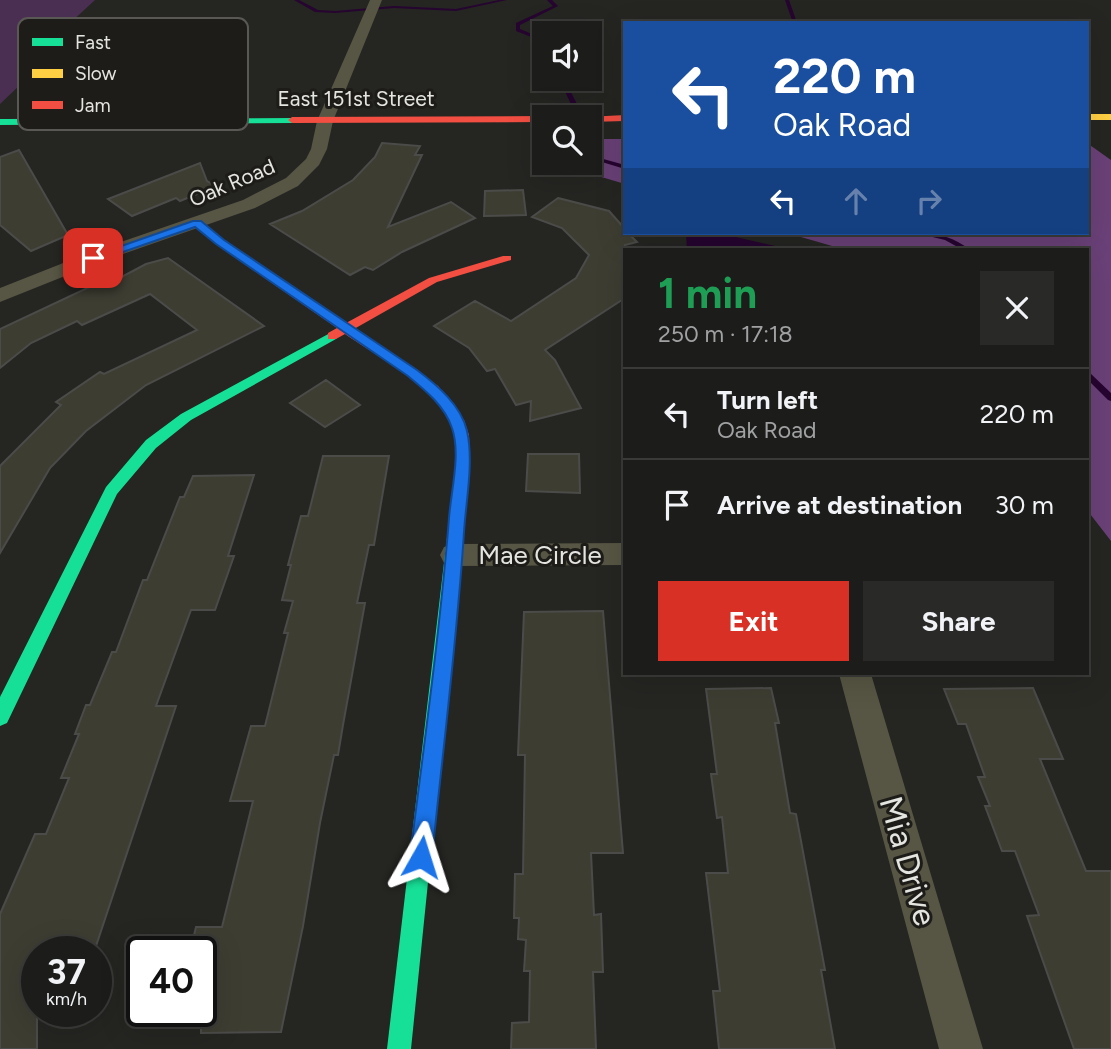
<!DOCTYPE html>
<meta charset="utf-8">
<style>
body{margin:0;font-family:Figtree,sans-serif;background:#292927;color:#f1f3f6;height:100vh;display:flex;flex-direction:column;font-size:26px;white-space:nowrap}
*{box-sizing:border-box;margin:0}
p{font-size:23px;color:#a0a1a2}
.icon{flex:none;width:38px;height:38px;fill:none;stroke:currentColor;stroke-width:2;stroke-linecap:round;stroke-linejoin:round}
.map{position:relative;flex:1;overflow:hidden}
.details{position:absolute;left:623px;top:248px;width:466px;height:427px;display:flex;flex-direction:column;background:#1c1c1a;border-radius:0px;box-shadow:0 7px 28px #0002,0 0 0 2px #3a3a39}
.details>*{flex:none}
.hud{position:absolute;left:623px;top:21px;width:466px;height:214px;border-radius:0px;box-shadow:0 7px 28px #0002,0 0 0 2px #3a3a39;background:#1a4fa0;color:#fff;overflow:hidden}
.buttons{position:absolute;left:532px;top:21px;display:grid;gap:14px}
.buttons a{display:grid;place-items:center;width:70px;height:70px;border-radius:0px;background:#1c1c1a;box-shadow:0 7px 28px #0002,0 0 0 2px #3a3a39;font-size:35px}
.speed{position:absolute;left:21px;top:936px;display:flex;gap:14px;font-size:35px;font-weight:700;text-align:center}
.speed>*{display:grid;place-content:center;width:91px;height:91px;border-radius:50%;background:#1c1c1a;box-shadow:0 7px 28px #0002,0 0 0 2px #3a3a39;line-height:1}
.speed small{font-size:18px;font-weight:400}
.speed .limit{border:4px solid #111;border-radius:10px;background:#fff;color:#111}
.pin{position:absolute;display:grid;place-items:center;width:60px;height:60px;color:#fff;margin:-30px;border-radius:14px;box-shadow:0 4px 10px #0006}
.me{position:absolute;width:77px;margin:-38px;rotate:6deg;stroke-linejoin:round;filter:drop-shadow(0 0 5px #0008)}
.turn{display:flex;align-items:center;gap:24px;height:147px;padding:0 35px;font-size:32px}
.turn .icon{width:91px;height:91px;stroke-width:2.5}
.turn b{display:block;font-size:49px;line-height:60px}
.lanes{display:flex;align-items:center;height:66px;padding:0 35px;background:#0003;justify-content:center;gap:35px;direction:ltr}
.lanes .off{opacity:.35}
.round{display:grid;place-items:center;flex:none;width:74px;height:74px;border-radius:0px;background:#292927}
.headline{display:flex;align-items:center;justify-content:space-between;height:119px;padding:0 35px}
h1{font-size:42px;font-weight:700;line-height:52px;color:#1e9e55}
.action{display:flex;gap:14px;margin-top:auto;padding:14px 35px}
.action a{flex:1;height:80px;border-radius:0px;background:#d93025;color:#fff;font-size:28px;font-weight:700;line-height:80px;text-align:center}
.action a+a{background:#292927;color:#f1f3f6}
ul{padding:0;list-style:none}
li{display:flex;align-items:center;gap:21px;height:91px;padding:0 35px;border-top:2px solid #3a3a39}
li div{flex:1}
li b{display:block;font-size:26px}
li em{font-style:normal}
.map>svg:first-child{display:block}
.green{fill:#4a2f53}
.forest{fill:#6a4178}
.water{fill:#260530}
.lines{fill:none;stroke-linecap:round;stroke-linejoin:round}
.stream{fill:#260530;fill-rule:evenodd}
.building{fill:#3e3d32;stroke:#4b4b49;stroke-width:2}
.street{fill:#575543;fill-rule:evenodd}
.fast{fill:#16e098;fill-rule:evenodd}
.slow{fill:#ffcf43;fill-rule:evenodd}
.jam{fill:#f24e42;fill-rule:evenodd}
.route{fill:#1a73e8;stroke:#114b97;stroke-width:2}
.labels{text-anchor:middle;stroke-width:6;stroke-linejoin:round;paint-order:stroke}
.far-street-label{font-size:21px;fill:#e4e4e1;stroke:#1d1c18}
.street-label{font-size:26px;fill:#e4e4e1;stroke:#1d1c18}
.near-street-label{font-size:32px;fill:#e4e4e1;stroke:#1d1c18}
.key{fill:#1d1c18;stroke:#595854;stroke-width:2}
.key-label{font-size:19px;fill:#e4e4e1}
</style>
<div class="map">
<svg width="1111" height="1049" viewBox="0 0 1111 1049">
<rect width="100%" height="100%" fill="#252522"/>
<!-- green -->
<path class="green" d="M0,0H95L32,58L47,59L0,104Z"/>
<!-- forest -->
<path class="forest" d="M590,139H625V184L598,176L582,163H590Z
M1087,143L1111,160V541L1087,510V250H846L787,233H1087Z"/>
<!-- water -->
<path class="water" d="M686,233H718L792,250H687Z"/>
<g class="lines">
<!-- stream -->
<path class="stream" d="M294,0H299L318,10L335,11L394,6L456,9L499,0H507L456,11L394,8L335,13L315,12Z
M547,0H552L558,6L520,25V29L544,39V42L516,31V23L553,6Z
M785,0H789L797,23H793Z
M559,79H564L576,102L580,117H574L570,102Z
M590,150L596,157L625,165V169L592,159L590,156Z
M919,233C939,233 955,238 970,250H963L945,240L920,234Z
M1087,372L1090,373L1111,393V401L1108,400L1087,379Z"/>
</g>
<!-- building -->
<path class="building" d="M382,143L420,146L415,155H422L388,227L451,202L475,218L402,252L373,270L365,267L350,275L270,224L302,211L353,180L375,157Z
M19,150L68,235L31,251L0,225V157Z
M200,163L207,181L216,186L180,201L176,198L132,216L108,199Z
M523,190L526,215L484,216L485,191Z
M558,198L609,211L625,229V233H628L637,242L625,245V298L545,350L555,360L581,408L530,421L531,401L516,405L495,369L487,371L469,348L434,326L475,301L511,321L576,278L589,255L562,228L532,217Z
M168,258L264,326L146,385L86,431L50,468L0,553V466L61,405L56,402L100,372L104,374L197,330L150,294L82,325L77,321L31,343L0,368V329L100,282L114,281L146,264Z
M326,380L360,405L325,427L290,403Z
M528,454H579L580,493L526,491Z
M323,456H389L374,545H369L357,603H365L343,725L338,755H334L320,823L303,926L281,1032L201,1033V952H190L196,927H222L253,801H230L251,726H265L288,633H284L293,601L282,600L291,565H288L301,516H308Z
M254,475L228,556H234L215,610H191L156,706H176L94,952H37V1049H0V914L35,834H46L69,778H61L79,734H75L86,705H90L112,652H116L143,580H147L180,497H184L193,476Z
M603,611L623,853H591L594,915L601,914L603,972H593L596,1049H511L512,1023L529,1022L530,971H524L526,940L518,939L519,918H514L515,874H523L525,755H518L524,612Z
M771,688L779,723H775L790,813L796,814L825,970H821L835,1049H719L713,991H720L706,873H728L722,817L717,818L711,774H717L706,689Z
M1033,688L1063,759H1040L1086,871H1111V1049H1074L1027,916L1039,915L1015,851H1002L985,806H990L978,777H985L966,724H958L944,689Z"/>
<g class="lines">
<!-- street -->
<path class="street" d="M370,0H382L333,121L327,149L319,165L298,186L255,208L100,262L0,302V288L86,254L243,200L286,178L306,159L311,149L317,121Z
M625,543V565L454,566L444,563L440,555L444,547L454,544Z
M839,674H871L983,1049H939Z"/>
<!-- fast -->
<path class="fast" d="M295,118L296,120L292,123L0,125V119Z
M332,332L338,336L336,339L191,420L156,448L117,494L7,723L0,726V697L106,487L146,440L181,414Z
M457,514L465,520L411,1049H387L449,520Z"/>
<!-- slow -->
<path class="slow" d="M1087,114H1111V120H1087Z"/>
<!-- jam -->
<path class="jam" d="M625,115V121L590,122V117H587Z
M544,116L547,117H544V122L292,123L288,120L292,117Z
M193,221H201L224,240L346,323L429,278L503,256H511V260L437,282L354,329L438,386L464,420L469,435L470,459L463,524L457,526L449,520C452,492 460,462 454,434C446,392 378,357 345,334L336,339H328V333L337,328L216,244L193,225Z"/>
</g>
<!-- route -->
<path class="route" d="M193,221H201L224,240L417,370C437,385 461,405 467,431C474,462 466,500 464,532C457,641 443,749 432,857L429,865L421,868L413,865L410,857C424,744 440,631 449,518C451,491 461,454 452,428C445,406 425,390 408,376L216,244L195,227L97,261L87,258Z"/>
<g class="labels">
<!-- far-street labels -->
<g class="far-street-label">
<text x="356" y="106">East 151st Street</text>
<text transform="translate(232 183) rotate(-23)" y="7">Oak Road</text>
</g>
<!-- street labels -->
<g class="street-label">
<text x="540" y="564">Mae Circle</text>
</g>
<!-- near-street labels -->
<g class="near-street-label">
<text transform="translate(908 861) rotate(74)" y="11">Mia Drive</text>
</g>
</g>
<!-- legend -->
<rect x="18" y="18" width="230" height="112" rx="10" class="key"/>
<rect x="32" y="38" width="31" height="8" fill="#16e098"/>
<rect x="32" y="69" width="31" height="9" fill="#ffcf43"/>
<rect x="32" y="101" width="31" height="8" fill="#f24e42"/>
<g class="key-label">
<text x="75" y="49">Fast</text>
<text x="75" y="80">Slow</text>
<text x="75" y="112">Jam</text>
</g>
</svg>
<div class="buttons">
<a><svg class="icon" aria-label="sound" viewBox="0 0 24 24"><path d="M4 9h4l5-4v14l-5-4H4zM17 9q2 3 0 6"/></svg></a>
<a><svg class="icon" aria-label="search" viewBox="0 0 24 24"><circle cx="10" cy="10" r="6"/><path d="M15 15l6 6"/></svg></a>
</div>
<div class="speed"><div>37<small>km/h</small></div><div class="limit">40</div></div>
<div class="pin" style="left:93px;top:258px;background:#d93025"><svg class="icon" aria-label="arrive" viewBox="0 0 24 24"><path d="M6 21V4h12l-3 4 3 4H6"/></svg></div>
<svg class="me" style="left:421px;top:857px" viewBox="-20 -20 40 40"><path d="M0-17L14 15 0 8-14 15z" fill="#1a73e8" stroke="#fff" stroke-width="4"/></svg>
<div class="hud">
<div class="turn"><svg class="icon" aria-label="left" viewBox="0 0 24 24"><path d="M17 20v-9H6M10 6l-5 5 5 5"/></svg><div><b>220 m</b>Oak Road</div></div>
<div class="lanes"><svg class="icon" aria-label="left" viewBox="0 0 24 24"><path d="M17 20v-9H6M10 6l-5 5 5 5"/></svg><svg class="icon off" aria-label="ahead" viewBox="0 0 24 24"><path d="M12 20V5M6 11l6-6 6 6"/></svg><svg class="icon off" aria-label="right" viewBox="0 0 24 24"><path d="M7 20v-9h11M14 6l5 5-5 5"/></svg></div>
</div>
<section class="details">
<div class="headline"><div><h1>1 min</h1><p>250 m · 17:18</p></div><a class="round"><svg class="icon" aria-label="close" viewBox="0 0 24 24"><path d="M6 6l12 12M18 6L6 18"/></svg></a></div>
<ul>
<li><svg class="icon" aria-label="left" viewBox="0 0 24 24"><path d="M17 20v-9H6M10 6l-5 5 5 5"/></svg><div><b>Turn left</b><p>Oak Road</p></div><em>220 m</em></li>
<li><svg class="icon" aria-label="arrive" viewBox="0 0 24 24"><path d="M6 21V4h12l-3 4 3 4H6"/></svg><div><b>Arrive at destination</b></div><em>30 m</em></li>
</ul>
<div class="action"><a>Exit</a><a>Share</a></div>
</section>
</div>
